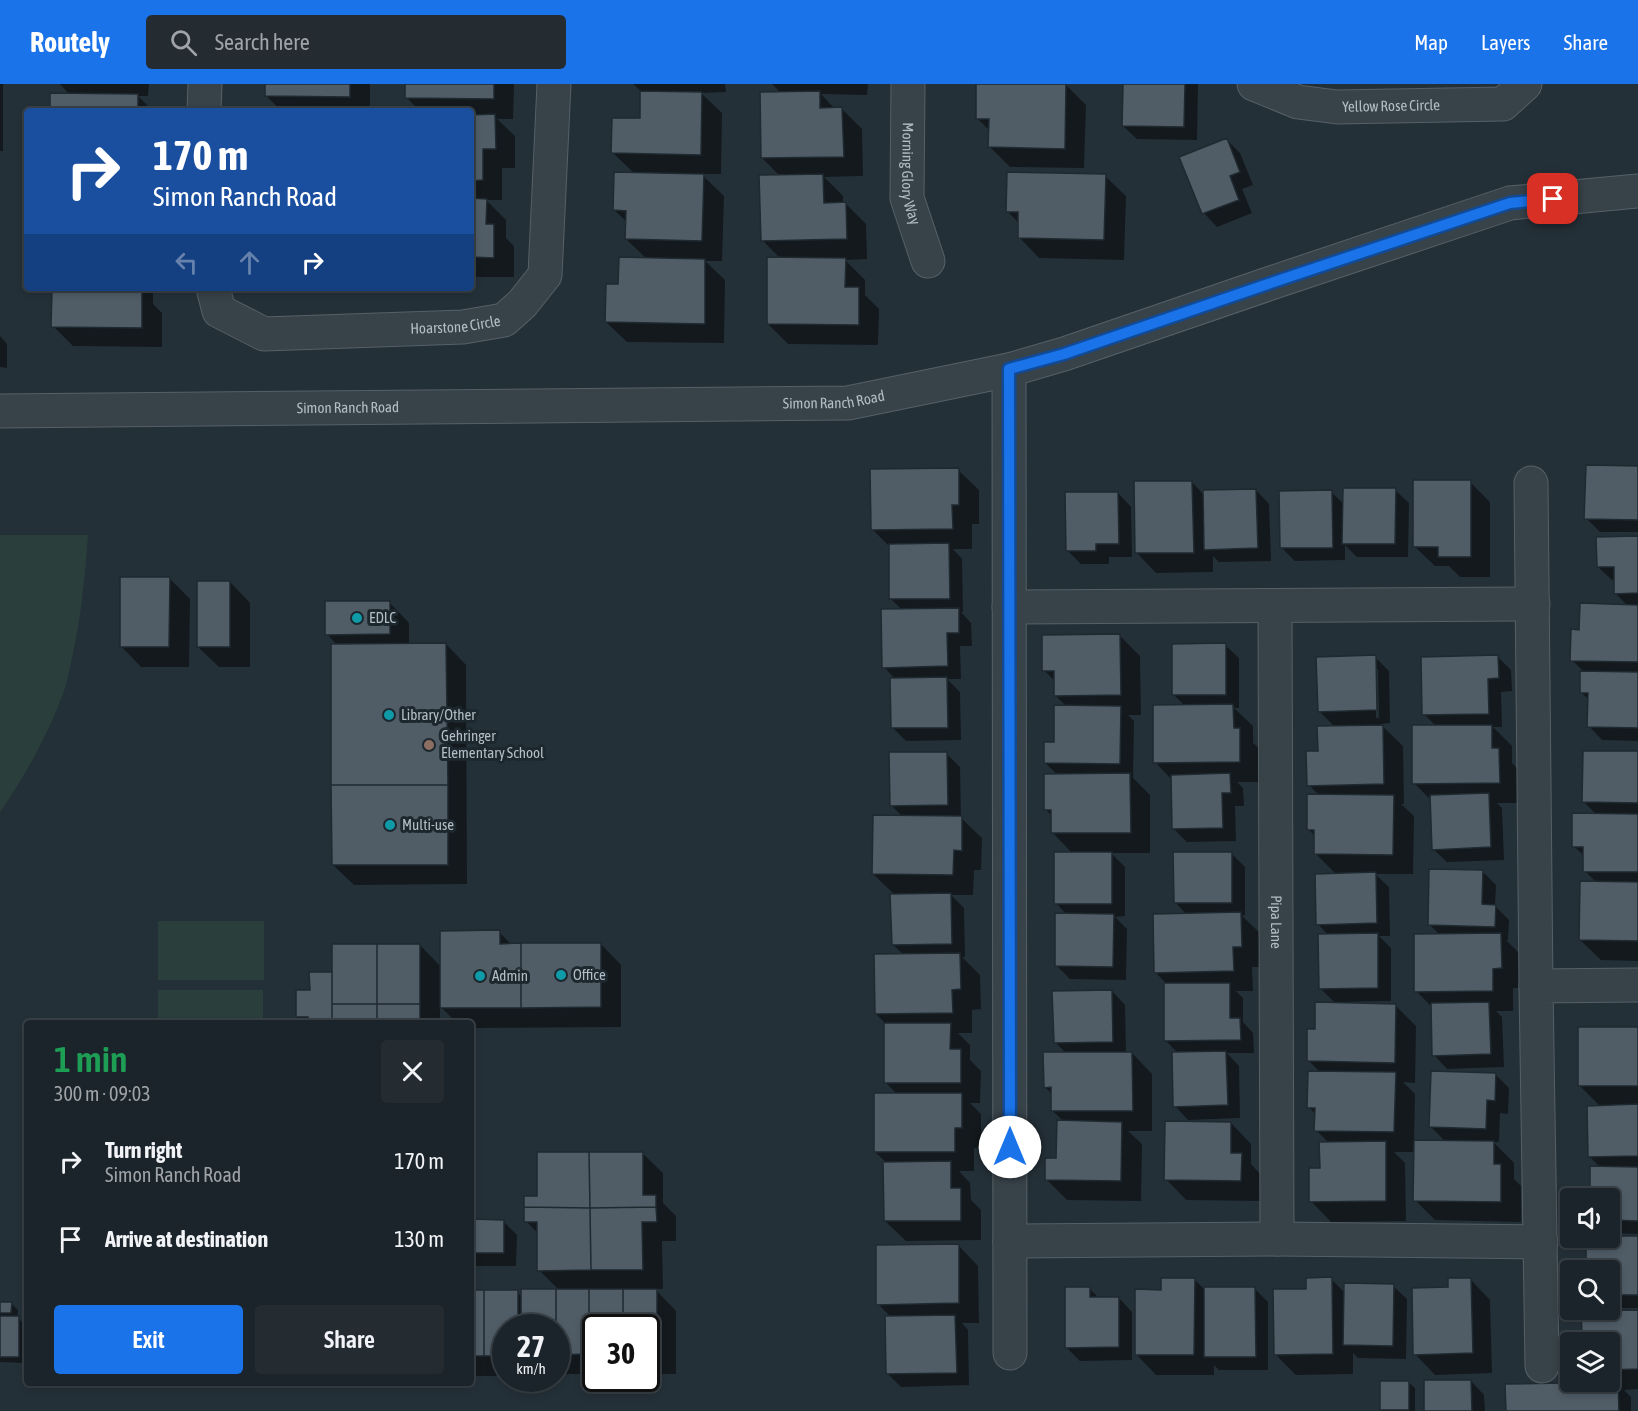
<!DOCTYPE html>
<meta charset="utf-8">
<style>
body{margin:0;font-family:"Asap Condensed",sans-serif;background:#242c32;color:#f1f3f6;height:100vh;display:flex;flex-direction:column;font-size:22px;white-space:nowrap}
*{box-sizing:border-box;margin:0}
p{font-size:20px;color:#a0a4a8}
.icon{flex:none;width:33px;height:33px;fill:none;stroke:currentColor;stroke-width:2;stroke-linecap:round;stroke-linejoin:round}
.map{position:relative;flex:1;overflow:hidden}
.details{position:absolute;left:24px;top:936px;width:450px;height:366px;display:flex;flex-direction:column;background:#1b242a;border-radius:6px;box-shadow:0 3px 9px #0003,0 0 0 2px #394147}
.details>*{flex:none}
.guide{position:absolute;left:24px;top:24px;width:450px;height:183px;border-radius:6px;box-shadow:0 3px 9px #0003,0 0 0 2px #394147;background:#1a4fa0;color:#fff;overflow:hidden}
.controls{position:absolute;left:1560px;top:1104px;display:grid;gap:12px}
.controls a{display:grid;place-items:center;width:60px;height:60px;border-radius:6px;background:#1b242a;box-shadow:0 3px 9px #0003,0 0 0 2px #394147;font-size:30px}
.speed{position:absolute;left:492px;top:1230px;display:flex;gap:12px;font-size:30px;font-weight:700;text-align:center}
.speed>*{display:grid;place-content:center;width:78px;height:78px;border-radius:50%;background:#1b242a;box-shadow:0 3px 9px #0003,0 0 0 2px #394147;line-height:1}
.speed small{font-size:15px;font-weight:400}
.speed .limit{border:3px solid #111;border-radius:9px;background:#fff;color:#111}
.pin{position:absolute;display:grid;place-items:center;width:51px;height:51px;color:#fff;margin:-26px;border-radius:12px;box-shadow:0 3px 9px #0006}
.me{position:absolute;width:66px;margin:-33px;rotate:0deg;stroke-linejoin:round;filter:drop-shadow(0 0 4px #0008)}
.turn{display:flex;align-items:center;gap:21px;height:126px;padding:0 30px;font-size:27px}
.turn .icon{width:78px;height:78px;stroke-width:2.5}
.turn b{display:block;font-size:42px;line-height:51px}
.lanes{display:flex;align-items:center;height:57px;padding:0 30px;background:#0003;justify-content:center;gap:30px;direction:ltr}
.lanes .off{opacity:.35}
.round{display:grid;place-items:center;flex:none;width:63px;height:63px;border-radius:6px;background:#242c32}
.summary{display:flex;align-items:center;justify-content:space-between;height:102px;padding:0 30px}
h1{font-size:36px;font-weight:600;line-height:45px;color:#1e9e55}
.button{display:flex;gap:12px;margin-top:auto;padding:12px 30px}
.button a{flex:1;height:69px;border-radius:6px;background:#1a73e8;color:#fff;font-size:24px;font-weight:600;line-height:69px;text-align:center}
.button a+a{background:#242c32;color:#f1f3f6}
ul{padding:0;list-style:none}
li{display:flex;align-items:center;gap:18px;height:78px;padding:0 30px}
li div{flex:1}
li b{display:block;font-size:22px}
li em{font-style:normal}
header{display:flex;align-items:center;gap:36px;box-sizing:border-box;height:84px;padding:0 30px;background:#1a73e8;color:#fff}
header strong{font-size:28px}
nav{display:flex;gap:33px;margin-inline-start:auto;font-size:21px}
.search{width:420px;height:54px;background:#242c32;display:flex;align-items:center;gap:15px;box-sizing:border-box;padding:0 21px;border-radius:6px;color:#a0a4a8;font-size:22px}
.map>svg:first-child{display:block}
.green{fill:#2a3e3b}
.shadow{fill:#0007;fill-rule:evenodd}
.building{fill:#505d67;stroke:#1f2930;stroke-width:1.5}
.lines{fill:none;stroke-linecap:round;stroke-linejoin:round}
.minor-casing{stroke:#566067;stroke-width:35}
.minor{stroke:#384249;stroke-width:33}
.route-casing{stroke:#114b97;stroke-width:15}
.route{stroke:#1a73e8;stroke-width:10}
.culture-dot{fill:#0f9aa8;stroke:#1d272e;stroke-width:2}
.education-dot{fill:#8d6e63;stroke:#1d272e;stroke-width:2}
.labels{text-anchor:middle;stroke-width:6;stroke-linejoin:round;paint-order:stroke}
.street-label{font-size:15px;fill:#b3bdc5;stroke:#1d272e}
.poi-label{font-size:15px;fill:#b3bdc5;stroke:#1d272e;text-anchor:start}
</style>
<header>
<strong>Routely</strong>
<div class="search"><svg class="icon" aria-label="search" viewBox="0 0 24 24"><circle cx="10" cy="10" r="6"/><path d="M15 15l6 6"/></svg>Search here</div>
<nav><a>Map</a><a>Layers</a><a>Share</a></nav>
</header>
<div class="map">
<svg width="1638" height="1327" viewBox="0 0 1638 1327">
<rect width="100%" height="100%" fill="#243038"/>
<!-- green -->
<path class="green" d="M0,451H88C85,493 81,534 72,574C69,586 67,599 63,610C47,652 26,691 0,728Z
M158,837H264V896H158Z
M158,906H263V939H158Z"/>
<!-- shadow -->
<path class="shadow" d="M0,0H3V67H0Z
M60,0H149L148,12H138L153,27H52L70,11Z
M266,0H370V27H282L266,12Z
M407,0H514L513,35H497L515,52V84H502V116H486L506,136V154L514,162V193H471V27H420L406,13Z
M633,0H725L726,8L701,9L722,29L721,90H701L724,112L722,177H705L725,196L724,259L627,258L606,238L647,175L626,155L627,138L614,126L635,90L613,69L641,36L642,8Z
M772,0H868L867,11L821,10L835,25H842L862,45L863,92L824,93L843,112V120H846L866,140L867,175L845,176L865,196V211L879,225L878,261L788,260L768,240L781,175L762,156L781,93L762,74L781,9Z
M978,0L1066,1L1086,21L1084,84L1010,83L990,63V47L977,34Z
M1124,0H1198L1197,56L1137,55L1123,42Z
M1226,55L1240,69L1253,101L1242,105L1252,129L1217,143L1204,129L1181,74Z
M1105,92L1126,112L1124,176L1039,174L1019,153V139L1008,128Z
M53,204H153V220L162,229V263L73,262L53,242Z
M0,252L7,260V284L0,283Z
M1638,384V448H1600L1586,434Z
M958,386L979,406V440H972V465H953L962,475L963,528H961L971,539L972,562H960L961,595H947L960,608L961,656L906,657L892,643L896,596L884,583L902,526L891,515L890,463L872,445Z
M1192,398L1204,411L1256,406L1269,420L1271,477L1219,478L1213,472V488L1156,489L1136,468Z
M1470,398L1490,418V493H1460L1449,482H1435L1414,462Z
M1395,406L1409,419L1408,473H1357L1345,461V476L1295,477L1281,463L1331,408L1344,420Z
M1118,409L1131,423L1132,473H1109V480H1081L1067,466Z
M1638,454V657L1602,656L1589,642V616L1581,608L1582,586L1572,576L1581,547L1628,522L1616,510L1615,496H1612L1598,483Z
M170,495L190,515L189,583H141L121,562Z
M230,498L250,519V583H219L198,563Z
M389,518L409,539V561L446,560L466,581L467,800L354,801L333,781L338,562L327,550Z
M1120,552L1140,572L1141,631H1128L1134,637L1133,694L1150,711V769H1111L1125,783V832L1115,833L1127,845L1126,896L1070,895L1056,881L1067,831L1056,819L1073,770L1053,749V733L1045,725L1058,691L1045,679L1055,659L1067,623L1055,611V597L1044,586Z
M1225,561L1239,574V624H1234L1253,642V659L1260,665V698H1237L1243,704L1244,722H1235L1236,757L1187,758L1173,744L1172,696L1155,678L1185,622L1174,611Z
M1375,573L1389,587L1390,639L1380,640L1403,662L1404,720H1401L1414,732L1413,790H1375L1389,803L1390,852H1379L1391,864V917L1339,918V920L1395,921L1416,942L1415,999L1403,998L1415,1010L1414,1058H1446L1431,1043L1495,990L1509,1004L1508,1030L1500,1029L1499,1058H1493L1514,1079V1095L1521,1102V1138L1435,1136L1415,1116V1068H1394L1405,1079L1406,1137L1331,1138L1311,1117L1329,1059L1316,1046V1031L1309,1023L1321,989L1308,976L1336,920L1320,904L1329,852L1318,840L1337,791L1315,769L1316,753L1308,745L1319,711L1309,701L1319,669L1335,643L1319,627ZM1375,585H1378L1379,634H1376Z
M1498,573L1511,586L1512,607L1501,608L1502,643H1493L1512,662V679L1519,686L1520,719H1497L1502,724L1504,776L1447,778L1433,765L1431,716L1414,699L1436,642L1424,630Z
M946,669L960,683L961,734L982,754L981,786H974L973,811H951L964,824L965,873H962L980,891L981,925L972,926V949H958L970,961V976L981,987L980,1019H970L981,1030V1064H974V1087H959L970,1099L971,1116L981,1126V1156L906,1157L885,1137L888,1080L875,1068L897,1010L885,998V939L876,930L904,871L893,861L895,811L873,790L903,733L891,721Z
M1638,669V877L1601,876L1580,856L1597,799L1585,787V773L1574,762L1597,731L1584,718Z
M1231,769L1245,783V831L1242,832L1261,850L1262,883H1252L1253,907H1236L1243,914V938L1253,949L1254,969H1227L1239,982L1240,1034L1188,1036L1175,1022L1179,970L1166,957L1168,901L1155,888L1187,831L1175,818Z
M1482,787L1496,801L1495,822L1509,836L1508,856H1506L1521,871L1522,904H1513V927H1496L1502,933L1504,983L1447,985L1434,971L1433,924L1416,907L1440,851L1430,841Z
M499,848L512,861L601,860L621,881V943L471,944V939H457L440,922V939H304L298,932L311,908L331,889L420,861L441,883Z
M1112,907L1125,921L1126,969H1132L1152,990V1047H1128L1142,1060L1141,1117L1067,1116L1046,1095L1057,1075L1064,1038L1053,1027V1011L1045,1003L1067,970L1055,958Z
M1638,945V1150L1610,1149V1114H1591L1592,1083H1600L1590,1073L1601,1023L1579,1001Z
M1231,1039L1251,1060V1080L1261,1091V1117L1186,1116L1166,1095Z
M642,1069L663,1089V1119L676,1132V1157H662L663,1205H655L676,1227V1290H646V1244H596V1290H556V1244H506V1292H471V1208H517L523,1214L559,1206L539,1186V1150L526,1137L539,1113Z
M471,1137H503L517,1151L516,1182H471Z
M1588,1154H1638V1224H1610V1186H1587Z
M958,1161L978,1182L979,1239H962L968,1246L969,1301L901,1303L887,1289L891,1233L878,1220Z
M1331,1195L1345,1209L1393,1202L1407,1215L1406,1275L1358,1274L1353,1269V1290L1296,1291L1276,1271Z
M1470,1195L1490,1216L1492,1289L1435,1291L1415,1270Z
M1195,1196L1204,1205H1255L1268,1218V1286H1219L1214,1281V1291H1156L1136,1270Z
M1089,1204L1099,1214H1119L1132,1228V1276L1080,1277L1067,1264Z
M0,1219H11L18,1226L17,1234L25,1240L24,1279L0,1278Z
M1638,1227V1305L1624,1306L1631,1313V1327H1508L1589,1300L1587,1298H1610V1258H1575V1252H1583Z
M1471,1297L1484,1311L1485,1327H1426Z
M1408,1298L1415,1304V1327H1382L1381,1326Z"/>
<!-- building -->
<path class="building" d="M265,0H350V13L265,12Z
M405,0H494V15L405,14Z
M976,0H1066L1065,65L988,63L989,35H976Z
M1123,0H1185L1184,43L1122,42Z
M640,7L702,8L701,71L611,69L612,34H640Z
M820,7V24L842,23L844,73L761,74L760,8Z
M50,9L138,10V27H50Z
M495,30L496,65H483V96L471,97V31Z
M1227,54L1240,88L1230,92L1239,116L1202,130L1179,73Z
M614,88L704,90L702,157L625,155L626,127L613,126Z
M1007,88L1106,90L1104,156L1018,154V128H1006Z
M823,90L824,119L846,118L847,155L761,157L759,91Z
M471,114L487,115L486,140H494V174L471,173Z
M619,173L705,175V240L605,238L606,200H618Z
M767,173L846,174L845,203H859V241L767,240Z
M52,204H133V207H142V244L51,243Z
M1586,381L1638,382V436L1584,435Z
M959,384V421H952L953,445L871,446L870,385Z
M1413,396H1471V473H1438V463H1413Z
M1134,397H1192L1194,469H1135Z
M1343,404H1396L1395,460H1342Z
M1256,405L1258,464L1204,466L1203,406Z
M1332,406L1333,464H1280L1279,407Z
M1065,408H1118L1119,460H1096V467H1066Z
M1638,452V509L1614,510V483H1597L1596,453Z
M949,459L950,515H889V460Z
M120,493H170L169,563H120Z
M197,497H230V563H197Z
M325,517H390V550L325,551Z
M1580,519L1638,521V578L1570,577L1571,545L1579,546Z
M959,524V549H947L948,582L882,584L881,525Z
M1120,550L1121,611L1054,612V587H1042V551Z
M446,559L448,701H331V560Z
M1226,559V611H1172V560Z
M1376,571L1377,626L1318,628L1316,573Z
M1498,571L1499,594L1488,595L1489,630L1422,631L1421,573Z
M1580,587L1638,588V644L1587,643L1588,609H1580Z
M947,593L948,644H891L890,594Z
M1233,620L1234,644H1240V678L1153,679V621Z
M1054,621L1121,622L1120,680L1044,679V658H1054Z
M1383,641L1384,700L1307,702L1306,667H1318L1317,642Z
M1412,641H1492V664H1499L1500,699L1412,700Z
M1583,667H1638V719L1582,718Z
M889,668H947L948,721L890,722Z
M1130,689L1131,749H1051V726H1044V690Z
M1230,689L1231,709H1222L1223,744L1172,745L1171,691Z
M331,701H448V781H332Z
M1489,709L1491,763L1432,766L1430,711Z
M1307,710L1394,711L1393,771L1314,770V746H1307Z
M1572,729L1638,730V788H1583V763H1572Z
M873,731L962,732V767L954,766L953,791L872,790Z
M1054,768H1112V820H1054Z
M1173,768H1232V819H1174Z
M1429,785L1483,786L1482,820L1496,821L1495,843L1428,841Z
M1376,788L1377,839L1316,841L1315,790Z
M1580,797L1638,798V857L1579,856Z
M951,809L952,860L892,861L890,810Z
M1241,828L1242,863H1233L1234,887L1154,889L1153,830Z
M1055,829L1114,830L1113,883L1055,882Z
M500,846V860L521,859V924H440V847Z
M1378,849V904L1319,905L1318,850Z
M1501,849L1502,884L1493,885V907L1414,908V850Z
M521,859H601V923L521,924Z
M332,860H377V920H332Z
M377,860H420V920H377Z
M960,869L961,905L952,906L953,929L875,930L874,870Z
M309,888H332V939H308V933H296V906H310Z
M1164,899H1230V934H1240L1241,956L1164,957Z
M1112,906L1113,958L1054,959L1052,907Z
M1315,918L1396,920L1395,979L1307,977V945H1315Z
M1489,918L1491,970L1432,972L1431,919Z
M332,920H377V939H332Z
M377,920H420V939H377Z
M884,939H951L950,965H961V999H884Z
M1578,943H1638V1002H1578Z
M1226,967L1228,1021L1173,1023L1172,968Z
M1043,968H1132L1133,1027H1051V1003L1044,1004Z
M1308,987L1396,988L1394,1048L1314,1047L1315,1024H1307Z
M1431,987L1496,989L1495,1017L1487,1016L1486,1045L1429,1043Z
M874,1009H962V1044H955V1068H874Z
M1638,1020V1072L1588,1073L1587,1022Z
M1057,1036L1122,1038L1121,1097L1045,1096V1074H1056Z
M1165,1037L1231,1038V1069H1242L1241,1097L1164,1096Z
M1414,1056L1494,1057V1080H1501V1118L1413,1117Z
M1386,1057V1117L1309,1118V1084H1320L1319,1058Z
M537,1068H589L590,1124L524,1123V1112H537Z
M589,1068H643V1111H656V1123L590,1124Z
M951,1077V1104H961V1137H884L883,1078Z
M1590,1082L1638,1083V1137L1610,1136V1114H1590Z
M524,1123L590,1124L591,1186L537,1187V1138H524Z
M656,1123L657,1138H642L643,1186H591L590,1124Z
M471,1135L504,1136V1169H471Z
M1610,1152H1638V1211H1610V1186H1586V1154Z
M959,1160V1219L876,1221V1161Z
M1332,1193L1333,1270L1274,1271L1273,1205H1306V1194Z
M1161,1194H1195L1194,1271H1135V1205L1161,1206Z
M1448,1194H1471L1473,1269L1413,1271L1412,1204L1448,1203Z
M1344,1199L1394,1200L1393,1262L1343,1261Z
M1065,1203H1090V1213H1119V1263L1065,1264Z
M1204,1203H1255L1256,1273H1204Z
M521,1205H556V1244H521Z
M556,1205H589V1270L556,1271Z
M589,1205H623V1244H596V1270H589Z
M623,1205H657V1270H646V1244H623Z
M471,1206H484V1272H471Z
M484,1206H518V1244H506V1272H484Z
M0,1218H12L11,1229H0Z
M1638,1226V1285L1610,1286V1258H1573V1251H1582L1581,1227Z
M955,1231L957,1289L886,1290L885,1232Z
M0,1232H19V1273H0Z
M1424,1296H1471L1472,1327H1424Z
M1380,1297H1409V1326H1380Z
M1618,1298L1619,1327H1506L1505,1300Z"/>
<g class="lines">
<defs>
<g id="minor">
<path id="s1" d="M908,0L907,114L928,177"/>
<path id="s2" d="M1254,0L1298,18L1337,23L1503,20L1525,0"/>
<path d="M204,27L205,0"/>
<path id="s3" d="M213,204L219,227L264,250L463,243L504,236L522,220L545,191L554,0"/>
<path d="M1009,286L1010,1269"/>
<path id="s4" d="M0,327L848,319L1009,286L1064,270L1268,200L1510,119L1638,107"/>
<path d="M1531,399L1536,902"/>
<path id="s5" d="M1275,522L1277,1155"/>
<path d="M1009,523L1533,520"/>
<path d="M1010,1157L1277,1155L1541,1158"/>
<path d="M1542,1282L1536,902L1638,901"/>
</g>
</defs>
<!-- minor casing -->
<use href="#minor" class="minor-casing"/>
<!-- minor -->
<use href="#minor" class="minor"/>
</g>
<g class="lines">
<defs>
<path id="route" d="M1010,1063L1009,285L1064,270L1268,200L1510,119L1553,115"/>
</defs>
<!-- route casing -->
<use href="#route" class="route-casing"/>
<!-- route -->
<use href="#route" class="route"/>
</g>
<!-- markers -->
<g class="culture-dot">
<circle cx="357" cy="534" r="6"/>
<circle cx="389" cy="631" r="6"/>
<circle cx="390" cy="741" r="6"/>
<circle cx="561" cy="891" r="6"/>
<circle cx="480" cy="892" r="6"/>
</g>
<circle class="education-dot" cx="429" cy="661" r="6"/>
<g class="labels">
<!-- street labels -->
<g class="street-label">
<text dy="5" stroke="none"><textPath href="#s2" startOffset="141">Yellow Rose Circle</textPath></text>
<text dy="5" stroke="none"><textPath href="#s1" startOffset="90">Morning Glory Way</textPath></text>
<text dy="5" stroke="none"><textPath href="#s3" startOffset="266">Hoarstone Circle</textPath></text>
<text dy="5" stroke="none"><textPath href="#s4" startOffset="834">Simon Ranch Road</textPath></text>
<text dy="5" stroke="none"><textPath href="#s4" startOffset="348">Simon Ranch Road</textPath></text>
<text dy="5" stroke="none"><textPath href="#s5" startOffset="316">Pipa Lane</textPath></text>
</g>
<!-- poi labels -->
<g class="poi-label">
<text x="369" y="539">EDLC</text>
<text x="401" y="636">Library/Other</text>
<text x="441" y="657">Gehringer<tspan x="441" dy="17">Elementary School</tspan></text>
<text x="402" y="746">Multi-use</text>
<text x="573" y="896">Office</text>
<text x="492" y="897">Admin</text>
</g>
</g>
</svg>
<div class="controls">
<a><svg class="icon" aria-label="sound" viewBox="0 0 24 24"><path d="M4 9h4l5-4v14l-5-4H4zM17 9q2 3 0 6"/></svg></a>
<a><svg class="icon" aria-label="search" viewBox="0 0 24 24"><circle cx="10" cy="10" r="6"/><path d="M15 15l6 6"/></svg></a>
<a><svg class="icon" aria-label="layers" viewBox="0 0 24 24"><path d="M12 4l9 5-9 5-9-5zM3 14l9 5 9-5"/></svg></a>
</div>
<div class="speed"><div>27<small>km/h</small></div><div class="limit">30</div></div>
<div class="pin" style="left:1553px;top:115px;background:#d93025"><svg class="icon" aria-label="arrive" viewBox="0 0 24 24"><path d="M6 21V4h12l-3 4 3 4H6"/></svg></div>
<svg class="me" style="left:1010px;top:1063px" viewBox="-20 -20 40 40"><circle r="19" fill="#fff"/><path d="M0-13L10 11 0 6-10 11z" fill="#1a73e8"/></svg>
<div class="guide">
<div class="turn"><svg class="icon" aria-label="right" viewBox="0 0 24 24"><path d="M7 20v-9h11M14 6l5 5-5 5"/></svg><div><b>170 m</b>Simon Ranch Road</div></div>
<div class="lanes"><svg class="icon off" aria-label="left" viewBox="0 0 24 24"><path d="M17 20v-9H6M10 6l-5 5 5 5"/></svg><svg class="icon off" aria-label="ahead" viewBox="0 0 24 24"><path d="M12 20V5M6 11l6-6 6 6"/></svg><svg class="icon" aria-label="right" viewBox="0 0 24 24"><path d="M7 20v-9h11M14 6l5 5-5 5"/></svg></div>
</div>
<section class="details">
<div class="summary"><div><h1>1 min</h1><p>300 m · 09:03</p></div><a class="round"><svg class="icon" aria-label="close" viewBox="0 0 24 24"><path d="M6 6l12 12M18 6L6 18"/></svg></a></div>
<ul>
<li><svg class="icon" aria-label="right" viewBox="0 0 24 24"><path d="M7 20v-9h11M14 6l5 5-5 5"/></svg><div><b>Turn right</b><p>Simon Ranch Road</p></div><em>170 m</em></li>
<li><svg class="icon" aria-label="arrive" viewBox="0 0 24 24"><path d="M6 21V4h12l-3 4 3 4H6"/></svg><div><b>Arrive at destination</b></div><em>130 m</em></li>
</ul>
<div class="button"><a>Exit</a><a>Share</a></div>
</section>
</div>
